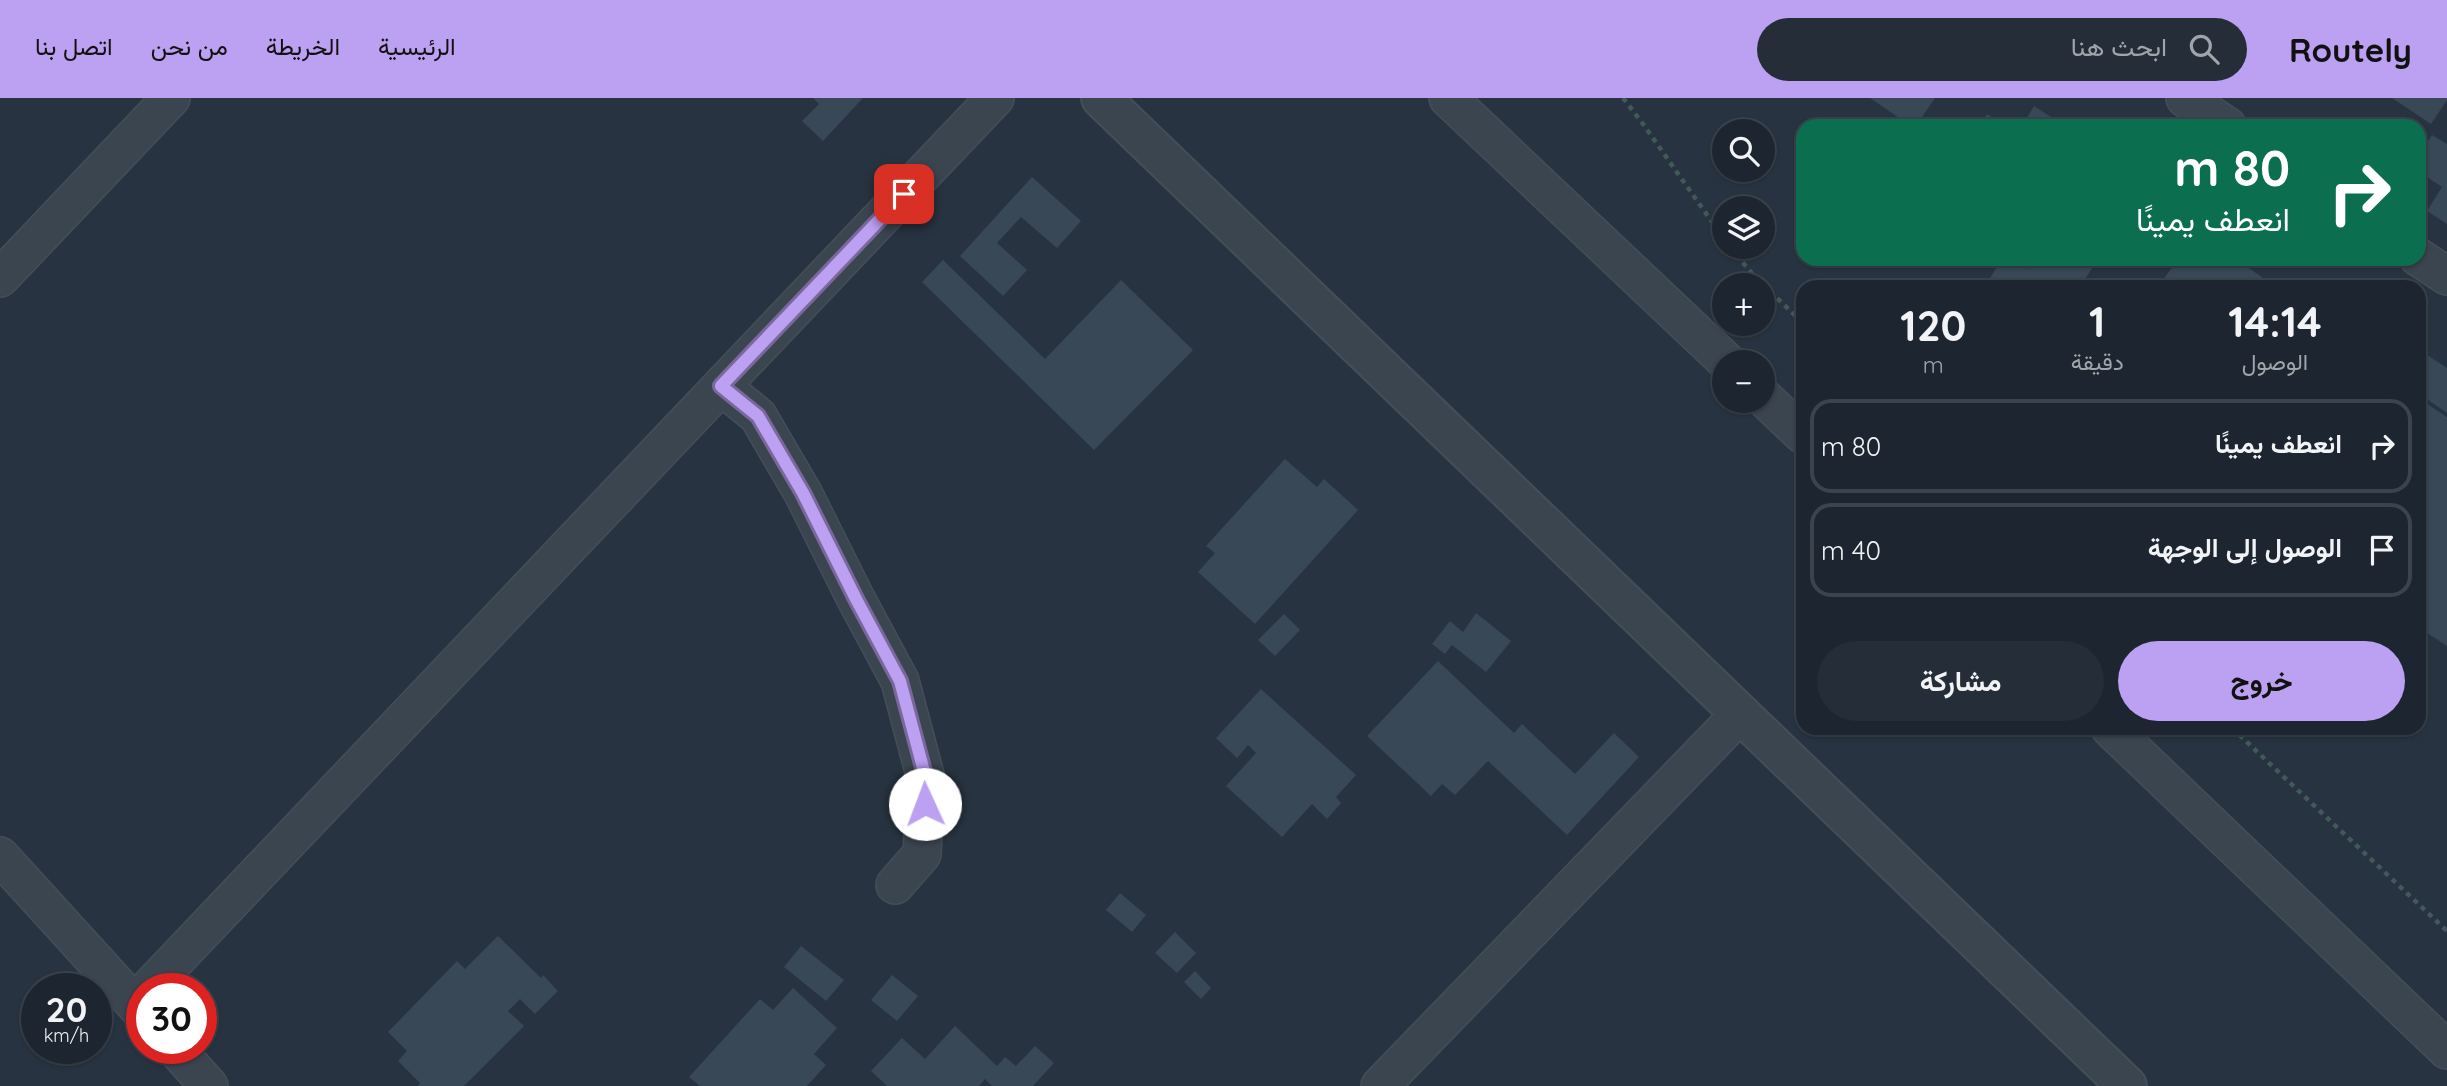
<!DOCTYPE html>
<html lang="ar">
<meta charset="utf-8">
<style>
body{margin:0;font-family:Quicksand,Vazirmatn,sans-serif;background:#252e38;color:#f1f3f6;direction:rtl;height:100vh;display:flex;flex-direction:column;font-size:26px;white-space:nowrap}
*{box-sizing:border-box;margin:0}
p{font-size:23px;color:#a0a5ab}
.icon{flex:none;width:38px;height:38px;fill:none;stroke:currentColor;stroke-width:2;stroke-linecap:round;stroke-linejoin:round}
.map{position:relative;flex:1;overflow:hidden;direction:ltr}
.side{position:absolute;left:1796px;top:182px;width:630px;height:455px;display:flex;flex-direction:column;background:#1d2630;border-radius:21px;box-shadow:0 2px 5px #0004,0 0 0 2px #3b434c;direction:rtl}
.side>*{flex:none}
.banner{position:absolute;left:1796px;top:21px;width:630px;height:147px;border-radius:21px;box-shadow:0 2px 5px #0004,0 0 0 2px #3b434c;direction:rtl;background:#0b6e4f;color:#fff;overflow:hidden}
.tools{position:absolute;left:1712px;top:21px;display:grid;gap:14px}
.tools a{display:grid;place-items:center;width:63px;height:63px;border-radius:50%;background:#1d2630;box-shadow:0 2px 5px #0004,0 0 0 2px #3b434c;font-size:35px}
.speed{position:absolute;left:21px;top:875px;display:flex;gap:14px;font-size:35px;font-weight:700;text-align:center}
.speed>*{display:grid;place-content:center;width:91px;height:91px;border-radius:50%;background:#1d2630;box-shadow:0 2px 5px #0004,0 0 0 2px #3b434c;line-height:1}
.speed small{font-size:18px;font-weight:400}
.speed .limit{border:10px solid #d22;background:#fff;color:#111}
.pin{position:absolute;display:grid;place-items:center;width:60px;height:60px;color:#fff;margin:-30px;border-radius:14px;box-shadow:0 4px 10px #0006}
.me{position:absolute;width:77px;margin:-38px;rotate:358deg;stroke-linejoin:round;filter:drop-shadow(0 0 5px #0008)}
.turn{display:flex;align-items:center;gap:24px;height:147px;padding:0 21px;font-size:32px}
.turn .icon{width:91px;height:91px;stroke-width:2.5}
.turn b{display:block;font-size:49px;line-height:60px}
.eta{display:flex;justify-content:space-evenly;align-items:center;height:119px;text-align:center}
.eta b{font-size:42px;font-weight:700;line-height:49px}
.button{display:flex;gap:14px;margin-top:auto;padding:14px 21px}
.button a{flex:1;height:80px;border-radius:42px;background:#bca0f2;color:#111;font-size:28px;font-weight:700;line-height:80px;text-align:center}
.button a+a{background:#252e38;color:#f1f3f6}
ul{padding:0;list-style:none}
li{display:flex;align-items:center;gap:21px;height:94px;margin:0 14px 10px;padding:0 7px;border:4px solid #3b434c;border-radius:21px}
li div{flex:1}
li b{display:block;font-size:26px}
li em{font-style:normal}
header{display:flex;align-items:center;gap:42px;box-sizing:border-box;height:98px;padding:0 35px;background:#bca0f2;color:#111}
header strong{font-size:33px}
nav{display:flex;gap:38px;margin-inline-start:auto;font-size:24px}
.search{width:490px;height:63px;background:#252e38;display:flex;align-items:center;gap:18px;box-sizing:border-box;padding:0 24px;border-radius:38px;color:#a0a5ab;font-size:26px}
.map>svg:first-child{display:block}
.building{fill:#394856}
.lines{fill:none;stroke-linecap:round;stroke-linejoin:round}
.minor-casing{stroke:#444e59;stroke-width:40}
.tertiary-casing{stroke:#444e59;stroke-width:42}
.path{stroke:#425959;stroke-width:4.5;stroke-dasharray:5 5;stroke-linecap:butt}
.minor{stroke:#3b4550;stroke-width:37}
.tertiary{stroke:#3b4550;stroke-width:38}
.route-casing{stroke:#7a689d;stroke-width:18}
.route{stroke:#bca0f2;stroke-width:12}
</style>
<header>
<strong>Routely</strong>
<div class="search"><svg class="icon" aria-label="search" viewBox="0 0 24 24"><circle cx="10" cy="10" r="6"/><path d="M15 15l6 6"/></svg>ابحث هنا</div>
<nav><a>الرئيسية</a><a>الخريطة</a><a>من نحن</a><a>اتصل بنا</a></nav>
</header>
<div class="map">
<svg width="2447" height="988" viewBox="0 0 2447 988">
<rect width="100%" height="100%" fill="#273340"/>
<!-- building -->
<path class="building" d="M813,0H863L823,43L802,23L819,6Z
M1870,0H1935L1916,28H1911Z
M2392,0H2447V2L2431,26Z
M2034,8L2065,28H2022Z
M1987,16L2006,28H1980Z
M2432,37L2447,46V126L2427,113L2442,89L2418,73V58Z
M1032,79L1081,123L1057,150L1021,119L997,145L1027,172L1003,198L960,158Z
M2002,161H2010L2027,171L2033,161H2098L2080,189H1987L1985,188Z
M2178,161H2236L2276,189H2158Z
M943,162L1045,261L1121,182L1193,252L1094,352L922,184Z
M2418,251L2447,270V315L2418,295Z
M2418,300L2447,319V548L2418,529Z
M1285,361L1317,389L1324,381L1358,412L1255,526L1198,474L1215,455L1206,448Z
M1476,515L1511,543L1486,574L1452,547L1445,556L1432,546L1450,523L1463,534Z
M1284,516L1300,532L1275,558L1258,542Z
M1438,563L1514,635L1522,626L1575,676L1614,635L1639,659L1567,737L1488,663L1455,697L1442,686L1431,698L1367,638Z
M1261,591L1356,677L1336,699L1341,705L1327,721L1312,706L1282,739L1226,688L1256,655L1248,647L1237,660L1216,640Z
M1120,795L1146,817L1132,834L1106,812Z
M1175,834L1196,855L1177,875L1155,855Z
M498,838L541,880L543,877L558,893L535,916L520,901L508,913L524,928L464,988H418L420,985L398,963L407,953L388,934L457,863L465,871Z
M801,848L844,882L826,903L784,869Z
M1195,873L1211,890L1201,901L1184,884Z
M892,877L918,898L897,923L871,902Z
M793,890L837,930L814,956L826,967L807,988H700L689,979L760,901L773,912Z
M955,928L997,968L1005,959L1016,968L1035,948L1054,965L1033,988H992L985,981L979,988H887L871,973L902,940L925,961Z"/>
<g class="lines">
<defs>
<path id="minor" d="M1448,0L1727,264
M2185,0L2227,28
M2418,159L2447,178
M0,180L171,0
M721,288L758,318L803,395L856,501L900,583L926,681L922,756L895,787
M1762,298L1802,336
M2110,630L2447,952
M0,758L142,914
M148,891L995,0
M175,950L209,988
M1380,988L1741,615"/>
<path id="tertiary" d="M1101,0L2127,988"/>
</defs>
<!-- minor casing -->
<use href="#minor" class="minor-casing"/>
<!-- tertiary casing -->
<use href="#tertiary" class="tertiary-casing"/>
<!-- path -->
<path class="path" d="M1623,0L1643,26L1724,141
M1730,149L1754,178L1802,224
M2232,630L2447,833"/>
<!-- minor -->
<use href="#minor" class="minor"/>
<!-- tertiary -->
<use href="#tertiary" class="tertiary"/>
</g>
<g class="lines">
<defs>
<path id="route" d="M904,96L721,288L758,318L803,395L856,501L900,583L926,681L925,706"/>
</defs>
<!-- route casing -->
<use href="#route" class="route-casing"/>
<!-- route -->
<use href="#route" class="route"/>
</g>
</svg>
<div class="tools">
<a><svg class="icon" aria-label="search" viewBox="0 0 24 24"><circle cx="10" cy="10" r="6"/><path d="M15 15l6 6"/></svg></a>
<a><svg class="icon" aria-label="layers" viewBox="0 0 24 24"><path d="M12 4l9 5-9 5-9-5zM3 14l9 5 9-5"/></svg></a>
<a>+</a>
<a>−</a>
</div>
<div class="speed"><div>20<small>km/h</small></div><div class="limit">30</div></div>
<div class="pin" style="left:904px;top:96px;background:#d93025"><svg class="icon" aria-label="arrive" viewBox="0 0 24 24"><path d="M6 21V4h12l-3 4 3 4H6"/></svg></div>
<svg class="me" style="left:925px;top:706px" viewBox="-20 -20 40 40"><circle r="19" fill="#fff"/><path d="M0-13L10 11 0 6-10 11z" fill="#bca0f2"/></svg>
<div class="banner">
<div class="turn"><svg class="icon" aria-label="right" viewBox="0 0 24 24"><path d="M7 20v-9h11M14 6l5 5-5 5"/></svg><div><b>80 m</b>انعطف يمينًا</div></div>
</div>
<section class="side">
<div class="eta">
<div><b>14:14</b><p>الوصول</p></div>
<div><b>1</b><p>دقيقة</p></div>
<div><b>120</b><p>m</p></div>
</div>
<ul>
<li><svg class="icon" aria-label="right" viewBox="0 0 24 24"><path d="M7 20v-9h11M14 6l5 5-5 5"/></svg><div><b>انعطف يمينًا</b></div><em>80 m</em></li>
<li><svg class="icon" aria-label="arrive" viewBox="0 0 24 24"><path d="M6 21V4h12l-3 4 3 4H6"/></svg><div><b>الوصول إلى الوجهة</b></div><em>40 m</em></li>
</ul>
<div class="button"><a>خروج</a><a>مشاركة</a></div>
</section>
</div>
